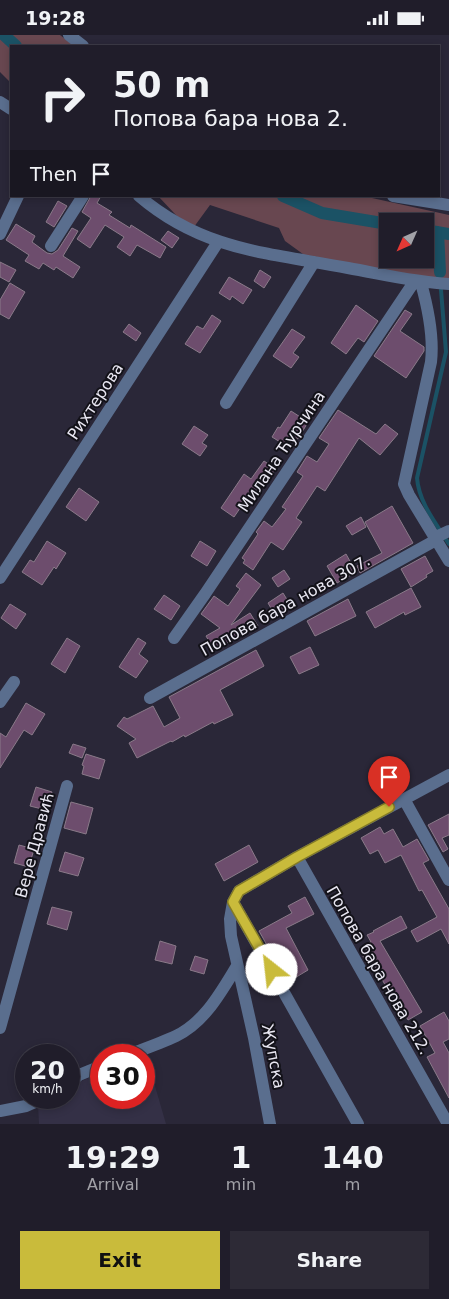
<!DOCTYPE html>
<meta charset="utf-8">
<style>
body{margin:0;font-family:"DejaVu Sans",sans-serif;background:#2d2a36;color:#f1f3f6;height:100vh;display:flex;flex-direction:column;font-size:19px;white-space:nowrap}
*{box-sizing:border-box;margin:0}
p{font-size:16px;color:#a2a2a8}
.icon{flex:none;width:28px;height:28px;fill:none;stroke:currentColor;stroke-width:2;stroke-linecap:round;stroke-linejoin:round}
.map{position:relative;height:1089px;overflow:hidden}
.sheet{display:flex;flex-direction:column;background:#201d2a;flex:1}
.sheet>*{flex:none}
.guide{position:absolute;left:10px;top:10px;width:430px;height:152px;border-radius:0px;box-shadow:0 2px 8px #0003,0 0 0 1px #3d3b47;background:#201d2a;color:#f1f3f6;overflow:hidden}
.needle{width:32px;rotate:225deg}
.buttons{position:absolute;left:379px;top:178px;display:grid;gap:10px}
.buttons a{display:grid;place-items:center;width:55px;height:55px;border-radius:0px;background:#201d2a;box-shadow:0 2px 8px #0003,0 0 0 1px #3d3b47;font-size:25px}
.speed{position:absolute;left:15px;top:1009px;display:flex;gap:10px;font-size:25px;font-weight:700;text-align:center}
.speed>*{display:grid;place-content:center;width:65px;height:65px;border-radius:50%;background:#201d2a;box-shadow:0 2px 8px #0003,0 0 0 1px #3d3b47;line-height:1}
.speed small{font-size:12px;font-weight:400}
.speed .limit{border:8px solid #d22;background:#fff;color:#111}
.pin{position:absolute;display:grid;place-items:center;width:42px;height:42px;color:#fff;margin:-51px -21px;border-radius:50% 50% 50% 0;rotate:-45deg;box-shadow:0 0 5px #0007}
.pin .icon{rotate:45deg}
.me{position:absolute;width:55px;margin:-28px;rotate:331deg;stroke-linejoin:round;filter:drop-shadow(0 0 4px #0008)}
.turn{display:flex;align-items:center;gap:18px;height:105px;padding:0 20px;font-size:22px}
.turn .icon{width:65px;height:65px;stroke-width:2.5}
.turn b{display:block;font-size:35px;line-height:42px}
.then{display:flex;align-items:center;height:48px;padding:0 20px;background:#0003;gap:10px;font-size:19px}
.eta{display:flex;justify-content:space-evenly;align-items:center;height:85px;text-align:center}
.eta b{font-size:30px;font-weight:700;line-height:35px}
.button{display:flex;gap:10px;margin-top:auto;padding:10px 20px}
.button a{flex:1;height:58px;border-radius:0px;background:#c9bb3b;color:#111;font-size:20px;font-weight:700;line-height:58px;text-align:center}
.button a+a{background:#2d2a36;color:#f1f3f6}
.status{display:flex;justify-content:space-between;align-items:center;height:35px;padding:0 25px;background:#201d2a;direction:ltr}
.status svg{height:14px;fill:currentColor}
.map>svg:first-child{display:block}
.built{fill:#343046}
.green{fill:#684750;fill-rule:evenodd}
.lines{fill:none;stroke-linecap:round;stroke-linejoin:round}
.stream{stroke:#1b5265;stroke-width:4}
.canal{stroke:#1b5265;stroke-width:12}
.building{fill:#6d4d6d;stroke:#8a7a89}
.minor{stroke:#5a6e8e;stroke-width:12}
.route-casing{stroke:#837a26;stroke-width:12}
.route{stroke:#c9bb3b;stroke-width:9}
.labels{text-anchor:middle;stroke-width:4;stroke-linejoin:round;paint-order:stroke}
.street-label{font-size:16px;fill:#e9e7f2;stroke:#131219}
</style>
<div class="status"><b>19:28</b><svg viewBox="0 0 49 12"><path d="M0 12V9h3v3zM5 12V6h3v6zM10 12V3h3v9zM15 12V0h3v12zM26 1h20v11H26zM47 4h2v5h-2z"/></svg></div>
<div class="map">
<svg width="449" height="1089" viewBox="0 0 449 1089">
<rect width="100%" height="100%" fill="#2a2738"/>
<!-- built -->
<path class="built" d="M146,1020L166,1089H39L38,1070L51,1063L69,1062V1052L101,1037V1062H144V1021Z"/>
<!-- green -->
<path class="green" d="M0,0H60L74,11H11V48L0,37Z
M158,161H363L449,180V250L314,227L285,206L279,193L210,170L191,196ZM388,186H425V224H388Z"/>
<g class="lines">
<!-- stream -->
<path class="stream" d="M441,255L446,317L417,443C419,468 436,488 449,509"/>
<!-- canal -->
<path class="canal" d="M4,0L16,11
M283,161L322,178L388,189
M425,195L449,199
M438,197L440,237"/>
</g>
<!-- building -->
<path class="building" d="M91,161H101L97,168L112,177L109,180L130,193L131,190L166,212L160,223L137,210L130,221L117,212L124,202L105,190L90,213L77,204L91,183L82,177Z
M58,166L67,171L54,192L46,187Z
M16,189L35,201L32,207L47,218L52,219L58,215L72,193L78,196L63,221L80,232L73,243L56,232L54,235L43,228L39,234L25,226L29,220L6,205Z
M168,196L179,203L172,213L161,205Z
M0,227L16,235L9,247L0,242Z
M260,235L271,242L264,253L254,246Z
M229,242L252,255L243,269L232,261L230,265L219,258Z
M10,248L25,257L9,284L0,279V265Z
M356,270L378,286L364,307L358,303L346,319L331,308Z
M405,275L412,279L400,296L424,312V316L406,343L374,321Z
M212,280L221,286L200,318L185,309L197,291L203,294Z
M129,289L141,298L136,306L123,297Z
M292,294L305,302L293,318L299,322L291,333L273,321Z
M338,375L376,399L385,389L398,399L380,420L359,403L325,456L317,451L296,483L302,487L283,515L271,507L253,535L243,528L245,525L242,523L258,499L256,497L264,486L272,492L286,474L282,472L303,441L297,437L307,421L317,427L329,409L319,403Z
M291,376L308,387L298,404L291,400L285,410L272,402L278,392L280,393Z
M194,391L208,400L202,408L207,411L200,421L182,409Z
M264,426L276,434L269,443L266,441L252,462L249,460L234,482L221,473L244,439L251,444Z
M79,453L99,467L86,486L66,472Z
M392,471L413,508L360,538L357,531L382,518L365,487Z
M361,482L366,492L352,500L346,491Z
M47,506L66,518L56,534L54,532L42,550L22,537L30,525L34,527Z
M200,506L216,516L207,531L191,521Z
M346,519L356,537L337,548L327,531Z
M425,521L433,536L426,540L427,542L411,552L401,534Z
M284,535L290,544L278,552L272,543Z
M246,538L261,550L231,590L250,578L258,591L214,615L206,601L220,593L201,579L214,561L228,571L240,554L236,551Z
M411,553L421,572L405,580L404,577L375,593L366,577Z
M283,558L291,571L275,580L268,568Z
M164,560L180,571L171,585L154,574Z
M348,564L356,581L315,601L307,586Z
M10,569L26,579L16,594L1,583Z
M67,603L80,611L65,638L51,629Z
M138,603L146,608L139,619L148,626L136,643L119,632Z
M310,612L319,630L299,639L290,622Z
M256,615L264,631L220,655L233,680L214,689L213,687L185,702L184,700L172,707L171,706L137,723L129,708L136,704L117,691L124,682L127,684L153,671L164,692L180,683L169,662Z
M26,668L45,679L32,700L24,695L0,733V698L6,702Z
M73,709L86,713L82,723L69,718Z
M86,719L105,725L99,744L82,739L84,731L82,730Z
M36,752L52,757L46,775L30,771Z
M71,767L93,773L86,799L64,793Z
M449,779V800L442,803L448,814L443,817L428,790Z
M380,792L384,799L393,794L403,812L417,804L429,825L423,828L449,874V909L441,894L417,907L411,896L437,882L422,855L419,856L401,820L385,828L378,815L370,819L361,803Z
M19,810L34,814L29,832L14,828Z
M249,810L258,827L224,846L215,829Z
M65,817L84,823L78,841L59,836Z
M305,862L314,879L286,893L308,935L288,947L259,896L292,878L288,871Z
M52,872L72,877L67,895L47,889Z
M401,881L407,893L380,906L422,977L408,985L392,956L389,957L372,926L367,929L363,921L368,918L364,910L371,907L367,900L374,897L373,896Z
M160,906L176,911L172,929L155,925Z
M195,921L208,925L204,939L190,935Z
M444,977L449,986V1004L443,1007L449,1018V1063L427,1022L435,1018L420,991Z"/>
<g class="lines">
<!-- minor -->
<path class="minor" d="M69,0L83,11
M0,67L11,74
M139,161C203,216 270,218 348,233C382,239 414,247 449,249
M393,161L449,170
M0,199L18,161
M51,211L83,161
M421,248C428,273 434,301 431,327L404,449L409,460L449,526
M226,368L314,227
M436,502L449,496
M0,543L218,207
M174,603L205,559L414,247
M150,663L436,505
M0,667L14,647
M404,764L449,845
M297,822L448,1089
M233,867L358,1089
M0,993L67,751
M128,1020C144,1014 161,1008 176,1001C205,987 221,957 237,931
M69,1048L79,1040L101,1031
M0,1076L26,1071L46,1062
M270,1089L254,1003L231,901L230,884L233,867L239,856L297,822L449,740"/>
</g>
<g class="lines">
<defs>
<path id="route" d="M272,935L233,867L239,856L297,822L389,772"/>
</defs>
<!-- route casing -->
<use href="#route" class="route-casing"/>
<!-- route -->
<use href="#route" class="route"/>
</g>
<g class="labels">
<!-- street labels -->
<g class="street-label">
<text transform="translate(95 366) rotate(-57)" y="6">Рихтерова</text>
<text transform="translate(281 416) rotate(-56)" y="6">Милана Ћурчина</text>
<text transform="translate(285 570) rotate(-29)" y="6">Попова бара нова 307.</text>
<text transform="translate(34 810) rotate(-75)" y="6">Вере Дравић</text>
<text transform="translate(379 935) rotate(60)" y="6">Попова бара нова 212.</text>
<text transform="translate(274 1021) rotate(79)" y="6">Жупска</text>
</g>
</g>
</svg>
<div class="buttons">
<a><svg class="needle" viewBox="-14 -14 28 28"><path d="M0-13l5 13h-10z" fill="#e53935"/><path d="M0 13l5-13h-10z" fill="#a2a2a8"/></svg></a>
</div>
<div class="speed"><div>20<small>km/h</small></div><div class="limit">30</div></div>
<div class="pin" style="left:389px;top:772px;background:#d93025"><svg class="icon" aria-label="arrive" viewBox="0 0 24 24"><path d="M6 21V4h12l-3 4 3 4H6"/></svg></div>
<svg class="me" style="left:272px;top:935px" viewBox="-20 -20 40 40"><circle r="19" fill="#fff"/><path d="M0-13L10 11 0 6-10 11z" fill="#c9bb3b"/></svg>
<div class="guide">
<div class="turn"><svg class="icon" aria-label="right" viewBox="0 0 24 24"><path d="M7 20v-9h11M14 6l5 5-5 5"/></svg><div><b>50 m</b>Попова бара нова 2.</div></div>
<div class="then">Then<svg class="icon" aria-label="arrive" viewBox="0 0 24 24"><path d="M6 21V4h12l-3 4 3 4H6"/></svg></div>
</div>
</div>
<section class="sheet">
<div class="eta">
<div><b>19:29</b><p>Arrival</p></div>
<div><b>1</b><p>min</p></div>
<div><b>140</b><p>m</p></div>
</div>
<div class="button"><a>Exit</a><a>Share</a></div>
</section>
